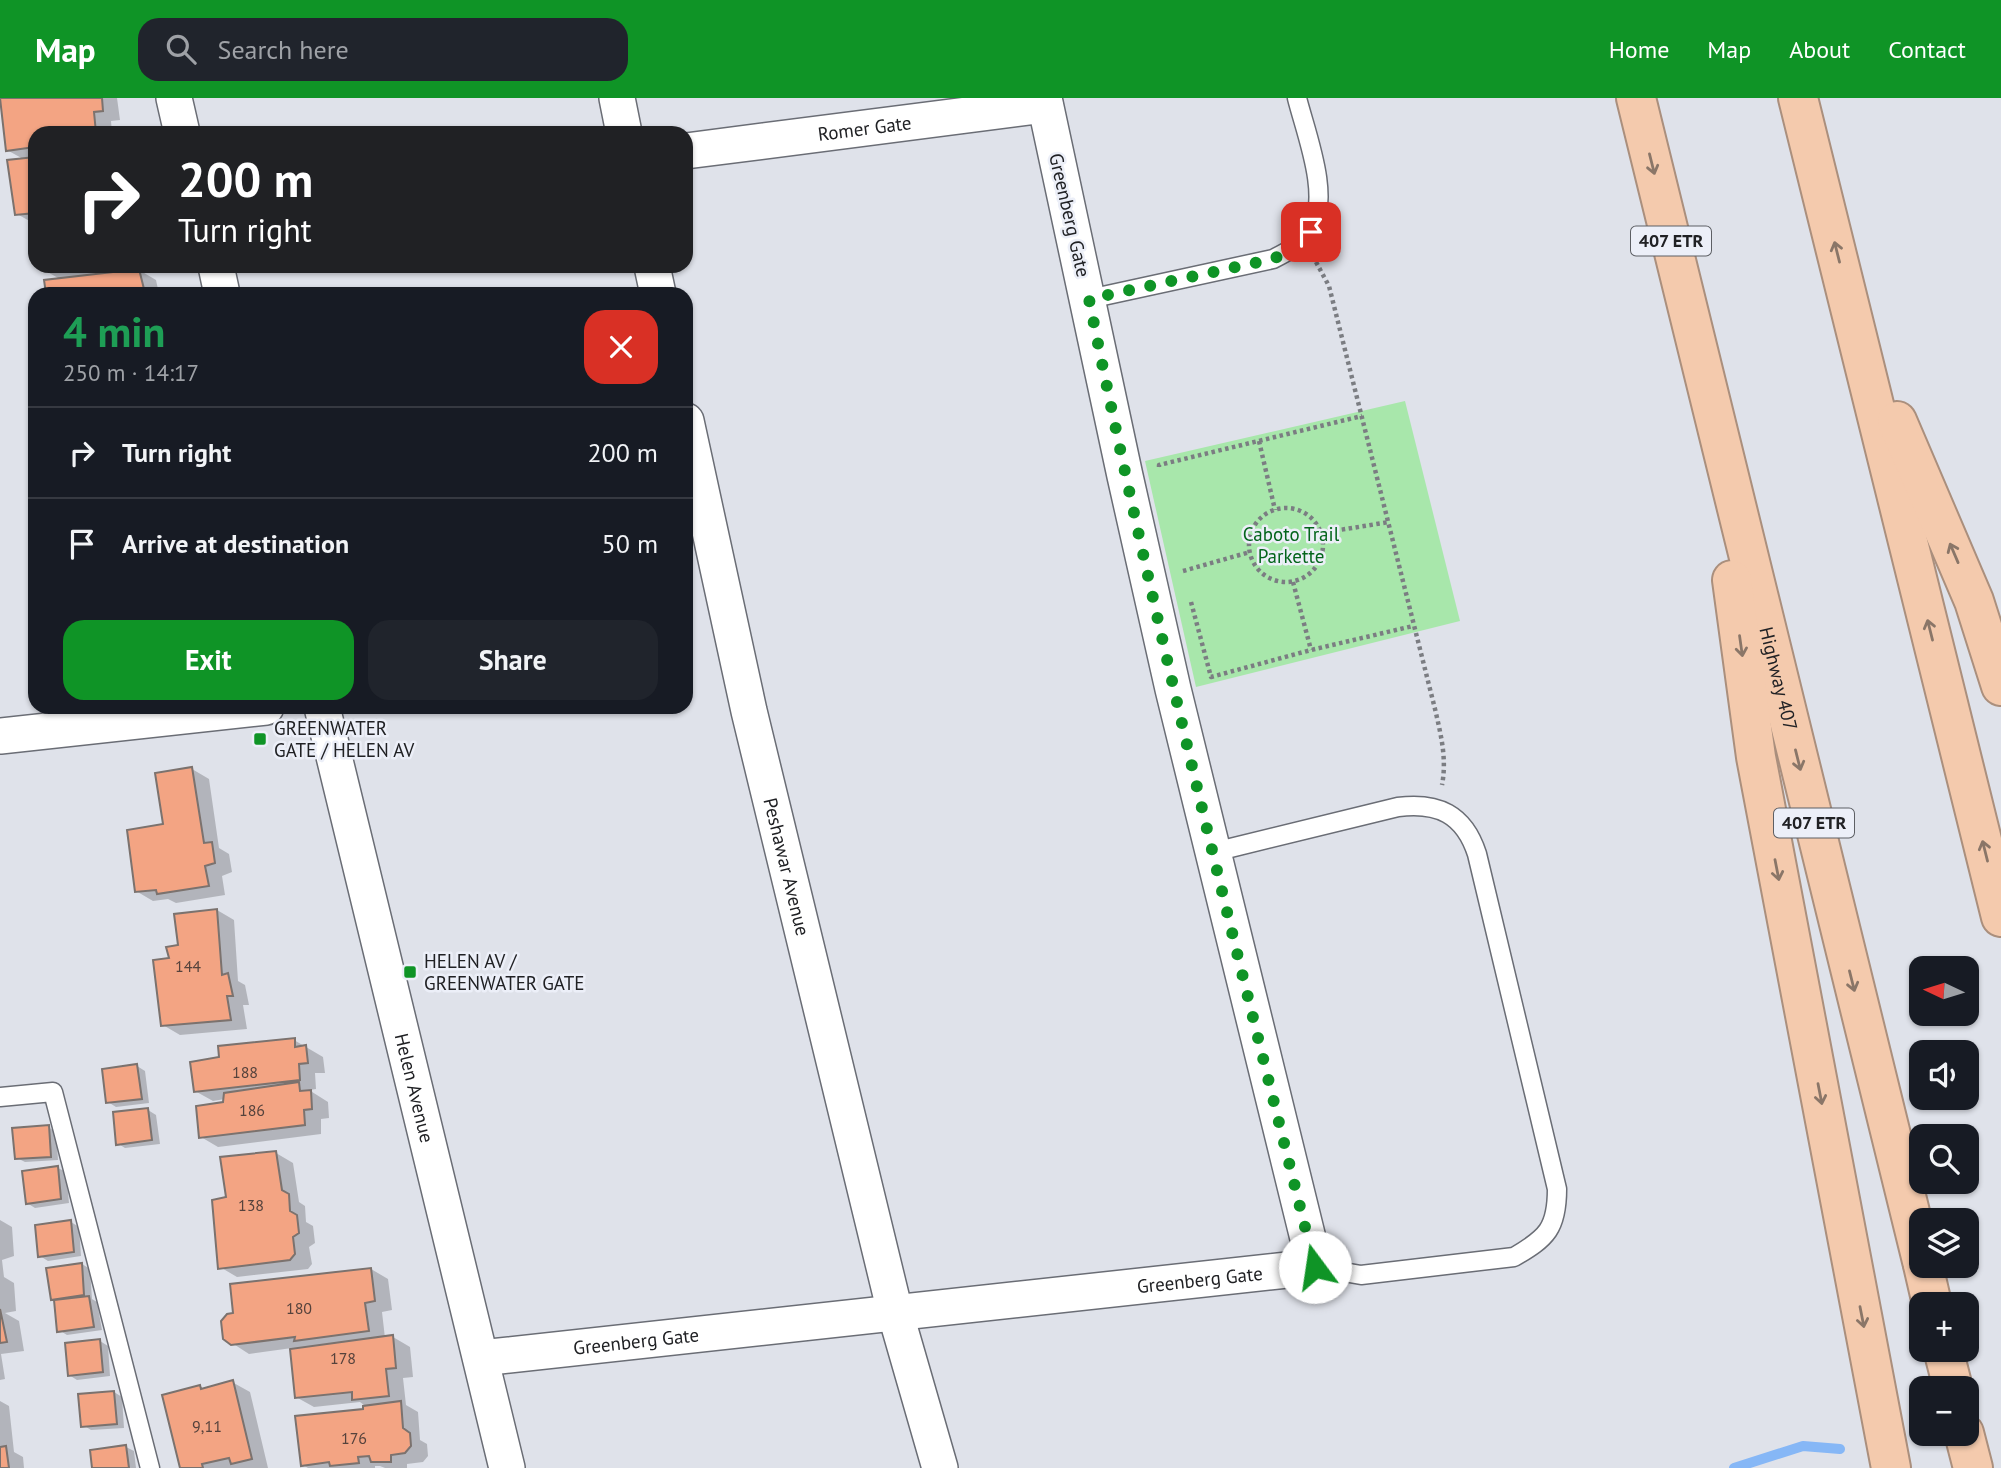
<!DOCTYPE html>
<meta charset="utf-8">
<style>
body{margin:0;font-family:"PT Sans",sans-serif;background:#20242c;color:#f1f3f6;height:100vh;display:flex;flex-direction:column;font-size:26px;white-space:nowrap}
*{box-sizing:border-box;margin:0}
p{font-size:23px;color:#9ea1a6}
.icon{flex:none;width:38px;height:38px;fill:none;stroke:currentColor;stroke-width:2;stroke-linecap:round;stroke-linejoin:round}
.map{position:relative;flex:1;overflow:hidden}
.drawer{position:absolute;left:28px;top:189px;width:665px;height:427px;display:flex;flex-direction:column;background:#171b24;border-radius:21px;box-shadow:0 2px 5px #0004}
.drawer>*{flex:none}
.hud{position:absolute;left:28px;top:28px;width:665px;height:147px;border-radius:21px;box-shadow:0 2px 5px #0004;background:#202124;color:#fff;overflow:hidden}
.needle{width:46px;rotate:274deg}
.tools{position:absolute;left:1909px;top:858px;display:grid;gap:14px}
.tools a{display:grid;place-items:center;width:70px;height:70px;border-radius:14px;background:#171b24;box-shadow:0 2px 5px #0004;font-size:35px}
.pin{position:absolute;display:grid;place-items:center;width:60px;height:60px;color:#fff;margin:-30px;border-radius:14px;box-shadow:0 4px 10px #0006}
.me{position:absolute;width:77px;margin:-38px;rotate:346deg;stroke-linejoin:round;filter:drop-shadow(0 0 5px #0008)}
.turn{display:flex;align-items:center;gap:24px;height:147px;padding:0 35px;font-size:32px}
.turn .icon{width:91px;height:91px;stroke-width:2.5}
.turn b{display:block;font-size:49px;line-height:60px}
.round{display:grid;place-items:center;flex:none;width:74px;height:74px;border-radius:21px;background:#20242c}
.overview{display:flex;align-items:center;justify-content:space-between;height:119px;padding:0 35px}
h1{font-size:42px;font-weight:600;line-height:52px;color:#1e9e55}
.primary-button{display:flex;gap:14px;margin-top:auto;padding:14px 35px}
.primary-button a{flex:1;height:80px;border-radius:21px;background:#0f9426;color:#fff;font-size:28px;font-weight:600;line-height:80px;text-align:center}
.primary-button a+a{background:#20242c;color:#f1f3f6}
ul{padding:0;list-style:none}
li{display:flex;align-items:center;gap:21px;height:91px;padding:0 35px;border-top:2px solid #363941}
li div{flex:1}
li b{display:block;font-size:26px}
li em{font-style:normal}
header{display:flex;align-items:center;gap:42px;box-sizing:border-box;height:98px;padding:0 35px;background:#0f9426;color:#fff}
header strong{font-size:33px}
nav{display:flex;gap:38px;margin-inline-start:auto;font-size:24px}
.search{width:490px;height:63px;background:#20242c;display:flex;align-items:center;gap:18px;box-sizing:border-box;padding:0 24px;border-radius:21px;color:#9ea1a6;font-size:26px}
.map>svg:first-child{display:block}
.green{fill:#a8e7ab}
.shadow{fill:#0003}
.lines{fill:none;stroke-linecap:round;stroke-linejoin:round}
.stream{stroke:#86b7f6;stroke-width:10}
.building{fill:#f3a483;stroke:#7b726e;stroke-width:2}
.service-casing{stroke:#6a6d75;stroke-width:21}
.minor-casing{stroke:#6a6d75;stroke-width:38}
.motorway-casing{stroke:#aa8f7d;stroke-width:42}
.path{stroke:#7b7d82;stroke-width:4.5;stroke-dasharray:3.5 3.5;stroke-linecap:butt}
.service{stroke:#fff;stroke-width:18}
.minor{stroke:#fff;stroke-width:35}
.motorway{stroke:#f4caad;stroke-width:38}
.oneway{stroke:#8a7668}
.route{stroke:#0f9426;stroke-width:12;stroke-dasharray:0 21.6}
.poi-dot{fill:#0f9426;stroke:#eceff8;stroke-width:2.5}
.labels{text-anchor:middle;stroke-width:5;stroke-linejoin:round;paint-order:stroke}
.number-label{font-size:16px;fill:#55423c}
.shield{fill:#eceff8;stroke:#5d5f64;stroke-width:2}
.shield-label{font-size:18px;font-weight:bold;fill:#202124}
.street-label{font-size:19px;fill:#202124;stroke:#eceff8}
.park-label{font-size:19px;fill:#03651b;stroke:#eceff8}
.poi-label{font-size:19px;fill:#202124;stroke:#eceff8;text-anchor:start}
</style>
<header>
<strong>Map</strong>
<div class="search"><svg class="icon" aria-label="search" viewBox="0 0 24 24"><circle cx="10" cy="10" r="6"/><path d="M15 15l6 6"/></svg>Search here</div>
<nav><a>Home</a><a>Map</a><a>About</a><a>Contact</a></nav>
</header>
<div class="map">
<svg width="2001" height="1370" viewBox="0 0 2001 1370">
<rect width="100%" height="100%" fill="#dfe2ea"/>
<!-- green -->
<path class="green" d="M1405,303L1460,523L1196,589L1145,363Z"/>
<!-- shadow -->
<path class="shadow" d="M1,0H117L120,22L111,23L112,35H35V126L17,116L25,62L7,52Z
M42,168H147V172H139L156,182L159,196H47L46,183L60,181L42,171Z
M192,671L209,681L219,750L229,756L232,774L222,778L225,797L176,805L168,801L153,803L136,793Z
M217,812L234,822L238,883L245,887L249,907H243L247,931L180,937L163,927L171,861Z
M294,942L323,959L325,975H315L316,991L309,992L328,1004L329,1020L321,1021V1036L218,1049L201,1039L225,1006V1001L213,1003L195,993Z
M137,968L145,973L149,1005L116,1009L108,1004Z
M148,1012L156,1017L160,1046L125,1050L117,1045Z
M48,1029L56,1034L58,1062L25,1064L17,1060Z
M276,1055L293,1065L299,1104L305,1108L306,1124L313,1128L315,1145L309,1149L312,1166L308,1171L237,1179L220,1169L228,1100Z
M58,1070L66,1074L69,1105L35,1110L27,1105Z
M0,1122L12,1129L14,1158L2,1162L4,1179L14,1185L16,1213L5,1215L19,1223L24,1253L1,1256L5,1281L0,1282Z
M71,1124L79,1129L81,1158L48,1163L40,1158Z
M82,1166L90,1171L92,1201L97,1204L102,1232L67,1237L59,1232L56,1203L52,1201Z
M371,1171L388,1181L392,1212L382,1214L385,1240L393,1239L410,1249L413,1279L403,1280L406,1307L418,1314L420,1342L427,1346L428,1358L423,1364L407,1366V1370H385L380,1368H375V1370H308L303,1367L365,1312L364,1307L360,1304L314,1309L296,1299L292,1250L249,1256L232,1245Z
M100,1243L108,1248L110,1278L77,1282L69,1277Z
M232,1284L250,1294L268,1370H182L200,1289L204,1292Z
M114,1294L122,1299L124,1330L91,1332L83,1327Z
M0,1303L9,1308L14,1354L23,1359L24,1370H0Z
M126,1349L134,1353L136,1370H93Z"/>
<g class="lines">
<!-- stream -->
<path class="stream" d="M1734,1370L1803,1348L1840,1351"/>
</g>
<!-- building -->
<path class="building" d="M0,0H102L103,13L94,14L96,35H35V49L6,53Z
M35,59V115L15,117L7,62Z
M139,171L145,195L46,196L44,182Z
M192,669L204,745L212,744L215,765L205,768L209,788L157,796L156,792L135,794L127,732L163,726L155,675Z
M217,811L222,877L228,875L233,898H227L231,922L161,928L153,862L169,860L166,849L178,847L174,816Z
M295,940V949L306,947L308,965L299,966L300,982L194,994L190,964L219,959L218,948Z
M137,966L142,1001L106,1005L102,971Z
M299,984L300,993L311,992L312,1011L304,1012L305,1027L199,1040L196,1008L223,1004L224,995Z
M148,1010L152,1042L116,1047L113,1014Z
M49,1027L51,1059L15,1061L12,1030Z
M276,1053L282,1092L289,1096L290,1113L297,1117L299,1135L293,1139L295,1156L290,1162L218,1171L212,1102L226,1099L220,1059Z
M58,1068L61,1101L26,1106L22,1073Z
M71,1122L74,1154L38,1159L35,1127Z
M82,1165L84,1197L51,1202L46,1170Z
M371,1170L375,1203L365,1205L369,1233L294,1243L295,1239L231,1247L223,1241L221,1223L227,1216L233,1215L230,1186Z
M89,1198L94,1229L57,1234L54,1202Z
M0,1211L7,1244L0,1245Z
M393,1237L396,1270L386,1271L389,1298L352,1302V1294L295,1300L290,1251Z
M100,1241L103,1274L68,1278L65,1245Z
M233,1282L252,1361L231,1366L229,1360L202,1366L203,1370H180L162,1297L200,1287L201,1291Z
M114,1293L117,1326L81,1329L78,1296Z
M401,1303L403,1330L410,1335L411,1348L405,1355L391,1357V1364H371L369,1358L358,1359L359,1365L330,1368L329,1364L301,1368L295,1318L363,1311V1308Z
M126,1347L129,1370H92L90,1352Z
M6,1348L9,1370H0V1349Z"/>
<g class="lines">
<defs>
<path id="service" d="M1089,201L1273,161C1287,154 1303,146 1311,132C1331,98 1306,36 1297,0
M1214,754L1398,709C1438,704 1464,716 1477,756L1557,1091C1557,1130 1547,1140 1514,1159L1361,1177L1315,1169
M0,999L53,994L150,1370"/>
<g id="minor">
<path d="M174,0L182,35"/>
<path d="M617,0L624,35"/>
<path id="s1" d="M686,53L1045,7"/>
<path d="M216,168L222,196"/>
<path d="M652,168L658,196"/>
<path id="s2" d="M686,323L749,613L895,1214L940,1370"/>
<path id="s3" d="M322,609L507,1370"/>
<path d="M0,638L266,609"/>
<path id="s4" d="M481,1260L1315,1169L1173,591L1125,378L1044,0"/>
</g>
<g id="motorway">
<path id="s5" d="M1636,0L1922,1163"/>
<path d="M1798,0L2001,819"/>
<path d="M1897,323L1974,503L2001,588"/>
<path d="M1732,482L1756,659L1891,1370"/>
<path d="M1923,1167L1932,1206"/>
<path d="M1943,1251L1953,1290"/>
<path d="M1964,1335L1973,1370"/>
</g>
</defs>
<!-- service casing -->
<use href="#service" class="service-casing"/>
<!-- minor casing -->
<use href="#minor" class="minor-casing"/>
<!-- motorway casing -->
<use href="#motorway" class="motorway-casing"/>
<!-- path -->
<path class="path" d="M1316,164L1329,188L1435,611C1441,637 1447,661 1442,687
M1259,343L1275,412
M1159,369V367L1362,318
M1249 447a37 37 0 1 1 74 0a37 37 0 1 1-74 0Z
M1321,435L1389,424
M1183,473L1250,454
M1293,484L1311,552
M1191,504L1211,579L1311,552L1413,528"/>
<!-- service -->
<use href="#service" class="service"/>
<!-- minor -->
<use href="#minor" class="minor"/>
<!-- motorway -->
<use href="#motorway" class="motorway"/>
</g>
<!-- one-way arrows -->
<defs><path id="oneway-shaft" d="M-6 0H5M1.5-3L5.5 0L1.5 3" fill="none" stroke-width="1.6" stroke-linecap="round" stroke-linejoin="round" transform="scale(1.75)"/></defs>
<g class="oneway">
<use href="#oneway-shaft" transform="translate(1652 66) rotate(76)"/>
<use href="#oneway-shaft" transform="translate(1837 154) rotate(-104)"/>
<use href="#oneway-shaft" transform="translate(1954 455) rotate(-113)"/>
<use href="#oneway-shaft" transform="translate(1930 532) rotate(-104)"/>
<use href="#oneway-shaft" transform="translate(1741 548) rotate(82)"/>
<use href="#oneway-shaft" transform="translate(1798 662) rotate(76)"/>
<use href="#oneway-shaft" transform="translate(1985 753) rotate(-104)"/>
<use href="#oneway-shaft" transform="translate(1777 772) rotate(79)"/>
<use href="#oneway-shaft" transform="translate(1852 883) rotate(76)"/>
<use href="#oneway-shaft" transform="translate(1820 996) rotate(79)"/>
<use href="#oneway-shaft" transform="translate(1862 1219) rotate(79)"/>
</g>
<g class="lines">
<!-- route -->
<path class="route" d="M1311,134L1293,151L1273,161L1089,201C1154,526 1235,848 1315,1169"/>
</g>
<!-- markers -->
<g class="poi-dot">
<rect x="253" y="634" width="14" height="14" rx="3.5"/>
<rect x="403" y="867" width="14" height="14" rx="3.5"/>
</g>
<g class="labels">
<!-- number labels -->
<g class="number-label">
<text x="188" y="874">144</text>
<text x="245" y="980">188</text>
<text x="252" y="1018">186</text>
<text x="251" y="1113">138</text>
<text x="299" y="1216">180</text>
<text x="343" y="1266">178</text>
<text x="207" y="1334">9,11</text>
<text x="354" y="1346">176</text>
</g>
<!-- shield labels -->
<g class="shield">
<rect x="1631" y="128.5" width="80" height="29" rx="5"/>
<rect x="1774" y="710.5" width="80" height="29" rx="5"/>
</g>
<g class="shield-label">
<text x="1671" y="149">407 ETR</text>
<text x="1814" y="731">407 ETR</text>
</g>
<!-- street labels -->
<g class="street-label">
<text dy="7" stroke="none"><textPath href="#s1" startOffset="180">Romer Gate</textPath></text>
<text transform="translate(1070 117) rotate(77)" y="7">Greenberg Gate</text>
<text dy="7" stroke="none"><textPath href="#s5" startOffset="598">Highway 407</textPath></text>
<text dy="7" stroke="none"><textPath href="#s2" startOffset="457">Peshawar Avenue</textPath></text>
<text dy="7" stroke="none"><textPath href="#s3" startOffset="392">Helen Avenue</textPath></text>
<text dy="7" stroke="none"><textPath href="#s4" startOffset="723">Greenberg Gate</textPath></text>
<text dy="7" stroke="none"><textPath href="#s4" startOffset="156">Greenberg Gate</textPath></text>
</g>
<!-- park labels -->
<g class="park-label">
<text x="1291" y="443">Caboto Trail<tspan x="1291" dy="22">Parkette</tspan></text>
</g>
<!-- poi labels -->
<g class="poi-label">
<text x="274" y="637">GREENWATER<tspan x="274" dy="22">GATE / HELEN AV</tspan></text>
<text x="424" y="870">HELEN AV /<tspan x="424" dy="22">GREENWATER GATE</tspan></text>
</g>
</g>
</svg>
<div class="tools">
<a><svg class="needle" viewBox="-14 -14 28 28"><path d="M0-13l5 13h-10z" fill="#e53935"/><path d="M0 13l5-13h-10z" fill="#9ea1a6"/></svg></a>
<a><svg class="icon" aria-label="sound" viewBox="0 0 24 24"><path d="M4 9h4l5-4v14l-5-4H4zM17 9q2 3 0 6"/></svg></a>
<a><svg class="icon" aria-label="search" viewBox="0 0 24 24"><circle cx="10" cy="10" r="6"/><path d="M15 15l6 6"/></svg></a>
<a><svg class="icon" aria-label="layers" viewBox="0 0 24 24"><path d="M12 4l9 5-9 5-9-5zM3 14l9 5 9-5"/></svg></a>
<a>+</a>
<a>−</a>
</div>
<div class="pin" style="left:1311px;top:134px;background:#d93025"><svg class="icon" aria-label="arrive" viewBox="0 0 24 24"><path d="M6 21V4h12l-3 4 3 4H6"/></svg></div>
<svg class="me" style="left:1315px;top:1169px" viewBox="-20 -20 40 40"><circle r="19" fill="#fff"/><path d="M0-13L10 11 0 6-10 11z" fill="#0f9426"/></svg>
<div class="hud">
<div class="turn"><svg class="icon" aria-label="right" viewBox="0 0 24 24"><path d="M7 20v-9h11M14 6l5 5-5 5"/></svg><div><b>200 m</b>Turn right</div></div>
</div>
<section class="drawer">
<div class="overview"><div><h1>4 min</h1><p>250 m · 14:17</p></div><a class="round" style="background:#d93025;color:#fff"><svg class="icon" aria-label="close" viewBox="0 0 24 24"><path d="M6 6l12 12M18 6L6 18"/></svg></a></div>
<ul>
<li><svg class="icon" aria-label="right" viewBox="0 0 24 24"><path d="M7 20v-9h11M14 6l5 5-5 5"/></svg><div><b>Turn right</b></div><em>200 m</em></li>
<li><svg class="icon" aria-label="arrive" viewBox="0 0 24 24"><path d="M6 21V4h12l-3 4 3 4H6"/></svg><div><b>Arrive at destination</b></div><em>50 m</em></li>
</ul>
<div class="primary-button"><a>Exit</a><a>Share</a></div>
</section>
</div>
